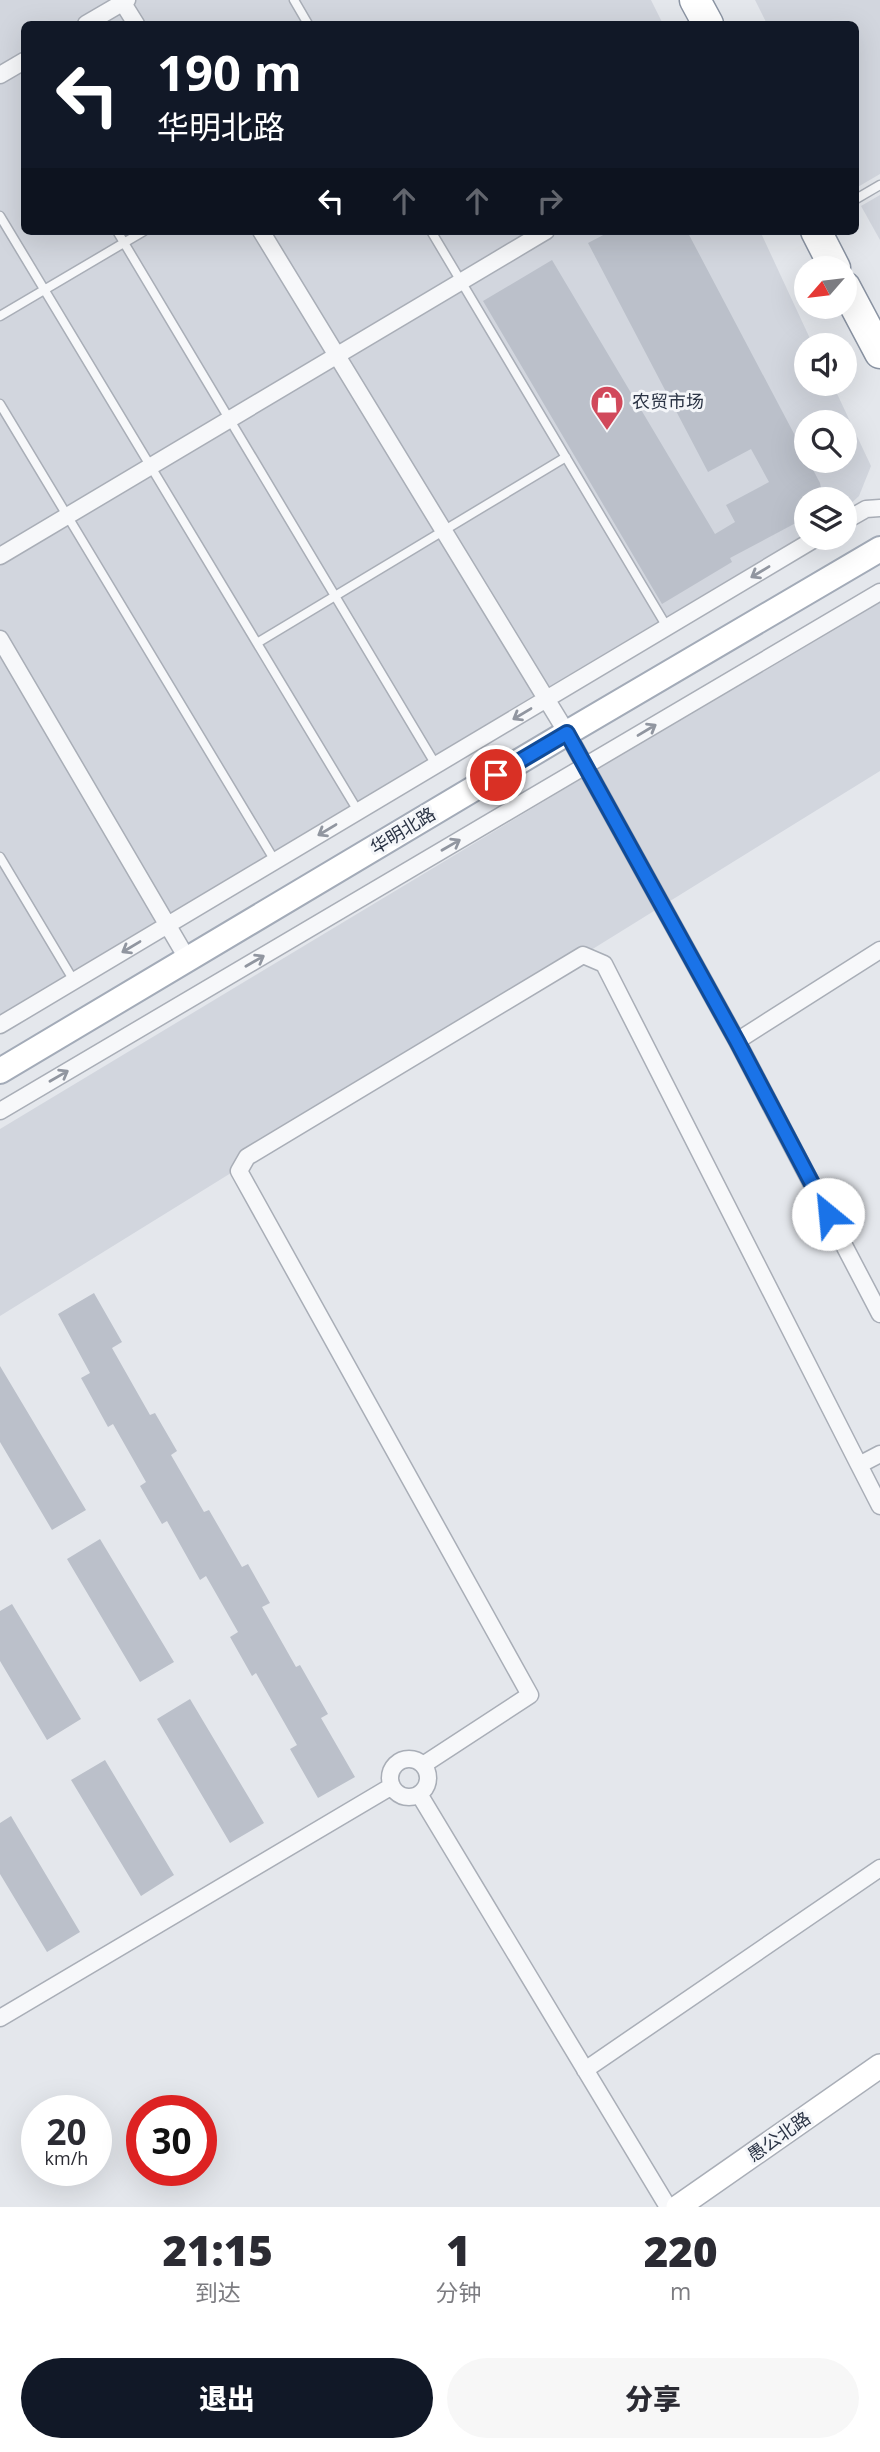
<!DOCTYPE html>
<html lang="zh">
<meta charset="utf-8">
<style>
body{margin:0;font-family:"Open Sans","Noto Sans SC",sans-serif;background:#f7f7f7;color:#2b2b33;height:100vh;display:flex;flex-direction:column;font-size:26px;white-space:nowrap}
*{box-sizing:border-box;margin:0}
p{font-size:23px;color:#7c7c81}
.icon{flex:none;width:38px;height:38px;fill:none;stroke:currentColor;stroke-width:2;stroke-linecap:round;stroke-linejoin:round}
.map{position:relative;height:2207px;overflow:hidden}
.drawer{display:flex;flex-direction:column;background:#fff;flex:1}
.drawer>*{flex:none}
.hud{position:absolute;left:21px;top:21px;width:838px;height:214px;border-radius:10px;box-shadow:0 7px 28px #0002;background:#111827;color:#fff;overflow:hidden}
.needle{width:46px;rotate:242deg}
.controls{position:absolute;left:794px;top:256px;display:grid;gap:14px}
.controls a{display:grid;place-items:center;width:63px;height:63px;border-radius:50%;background:#fff;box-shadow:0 7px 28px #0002;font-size:35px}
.speed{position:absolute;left:21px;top:2095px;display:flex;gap:14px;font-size:35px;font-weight:700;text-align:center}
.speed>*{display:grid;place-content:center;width:91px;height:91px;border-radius:50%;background:#fff;box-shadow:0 7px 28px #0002;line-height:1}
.speed small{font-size:18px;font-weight:400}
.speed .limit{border:10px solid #d22;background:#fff;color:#111}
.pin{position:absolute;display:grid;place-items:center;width:60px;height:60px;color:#fff;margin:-30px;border:4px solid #fff;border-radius:50%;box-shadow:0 2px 7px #0007}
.me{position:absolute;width:77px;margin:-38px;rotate:332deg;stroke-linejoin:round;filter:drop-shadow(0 0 5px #0008)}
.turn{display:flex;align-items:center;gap:24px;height:147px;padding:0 21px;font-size:32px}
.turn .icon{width:91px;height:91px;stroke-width:2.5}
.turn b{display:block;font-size:49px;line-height:60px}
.lanes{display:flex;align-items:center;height:66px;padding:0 21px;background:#0003;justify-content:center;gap:35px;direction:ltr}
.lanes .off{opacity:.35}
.eta{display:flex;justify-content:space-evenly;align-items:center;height:119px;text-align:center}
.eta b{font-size:42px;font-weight:800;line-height:49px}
.primary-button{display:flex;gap:14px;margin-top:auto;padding:14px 21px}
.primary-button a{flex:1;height:80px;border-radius:42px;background:#111827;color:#fff;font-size:28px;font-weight:800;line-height:80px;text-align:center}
.primary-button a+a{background:#f7f7f7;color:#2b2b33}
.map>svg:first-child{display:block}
.built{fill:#d2d6de;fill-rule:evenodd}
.building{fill:#bbc0ca}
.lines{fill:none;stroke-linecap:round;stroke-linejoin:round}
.lane-casing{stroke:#a9aeb7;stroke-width:11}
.street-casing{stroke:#a9aeb7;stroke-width:19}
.secondary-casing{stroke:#a9aeb7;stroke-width:26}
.primary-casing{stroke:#a3abb8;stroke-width:28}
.highway-casing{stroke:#8b94a3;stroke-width:33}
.lane{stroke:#f7f8fa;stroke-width:8}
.street{stroke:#f7f8fa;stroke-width:16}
.secondary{stroke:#fff;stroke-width:23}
.primary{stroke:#fff;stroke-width:24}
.highway{stroke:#fff;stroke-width:30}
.oneway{stroke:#9196a0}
.route-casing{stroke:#114b97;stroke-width:18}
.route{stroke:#1a73e8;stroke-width:12}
.labels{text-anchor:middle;stroke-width:6;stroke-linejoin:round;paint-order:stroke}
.poi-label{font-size:18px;fill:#2b3445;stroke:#f4f6f9;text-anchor:start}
.street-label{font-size:18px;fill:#2b3445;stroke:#f4f6f9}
</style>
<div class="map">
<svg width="880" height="2207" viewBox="0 0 880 2207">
<rect width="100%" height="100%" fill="#e4e7ec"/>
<!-- built -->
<path class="built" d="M0,0H651L663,24H24V231H760L813,345H807V383H832L871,466L859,496L845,509V499H807V537L0,1020ZM807,422H845V460H807Z
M755,0H880V174L856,188V24H767Z
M880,195V240L861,206Z
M880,599V771L0,1316V1129Z"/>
<!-- building -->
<path class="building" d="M611,231H687L820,483L823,499H807V517L730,558L732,562L662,604L483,301L552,260L715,534L735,522L726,505L769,482L751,449L708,472L588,243Z
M94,1293L122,1342L112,1348L150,1415L155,1413L177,1451L171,1455L204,1512L209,1510L242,1567L248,1564L270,1603L262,1607L296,1667L300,1665L328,1714L321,1718L355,1777L318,1798L290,1749L297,1745L256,1673L252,1676L230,1637L238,1632L206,1576L200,1580L167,1521L162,1524L140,1486L146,1482L113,1424L108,1427L81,1378L90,1373L58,1314Z
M0,1366L86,1510L52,1530L0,1442Z
M100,1539L174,1662L140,1682L67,1559Z
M12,1604L81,1719L47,1740L0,1661V1611Z
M190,1699L264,1823L230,1843L157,1719Z
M105,1760L174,1875L141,1896L71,1780Z
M11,1816L80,1932L47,1952L0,1874V1823Z"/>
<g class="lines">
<defs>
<path id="lane" d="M294,0L308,24
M856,199L880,185
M0,216L358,811
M117,231L436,765
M431,231L667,627
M0,316L144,231
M0,404L275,861
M257,643L566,457
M0,857L74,981"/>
<path id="street" d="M121,0L136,24
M86,24L127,0
M0,75L24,61
M261,231L567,733L737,1041L880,1314
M845,521L866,509L880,508
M0,556L546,231
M0,639L188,960
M0,1025L818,537
M737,1041L880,950
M0,1111L880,592
M859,1465L880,1506
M390 1778a19 19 0 1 1 38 0a19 19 0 1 1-38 0Z
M423,1765L530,1695L239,1171L247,1157L583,955L604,964L859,1465L880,1454
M419,1794L668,2207
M0,2018L392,1786
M585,2070L880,1868"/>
<path id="secondary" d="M678,2207L880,2066"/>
<path id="primary" d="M0,1071L567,733L880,549"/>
<path id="highway" d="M695,0L708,24
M816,231L835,268
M845,287L880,353"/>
</defs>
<!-- lane casing -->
<use href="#lane" class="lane-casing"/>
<!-- street casing -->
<use href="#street" class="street-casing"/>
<!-- secondary casing -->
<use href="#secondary" class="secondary-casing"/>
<!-- primary casing -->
<use href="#primary" class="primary-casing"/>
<!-- highway casing -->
<use href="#highway" class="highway-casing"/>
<!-- lane -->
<use href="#lane" class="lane"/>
<!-- street -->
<use href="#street" class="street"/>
<!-- secondary -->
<use href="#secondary" class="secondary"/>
<!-- primary -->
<use href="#primary" class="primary"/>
<!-- highway -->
<use href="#highway" class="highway"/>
</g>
<!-- one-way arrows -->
<defs><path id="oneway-shaft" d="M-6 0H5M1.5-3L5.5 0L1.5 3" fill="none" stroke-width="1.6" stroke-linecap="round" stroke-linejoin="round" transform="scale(1.75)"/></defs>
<g class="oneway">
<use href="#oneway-shaft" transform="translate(760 572) rotate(149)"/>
<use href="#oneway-shaft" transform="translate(522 714) rotate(149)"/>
<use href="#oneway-shaft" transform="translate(647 730) rotate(-31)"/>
<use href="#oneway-shaft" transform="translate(327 830) rotate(149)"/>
<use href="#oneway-shaft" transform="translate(451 845) rotate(-30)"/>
<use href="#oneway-shaft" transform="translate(131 947) rotate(149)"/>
<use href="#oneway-shaft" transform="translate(255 961) rotate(-30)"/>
<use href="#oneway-shaft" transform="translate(59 1076) rotate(-30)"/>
</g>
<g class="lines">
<defs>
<path id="route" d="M496,775L567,733L737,1041L828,1214"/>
</defs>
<!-- route casing -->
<use href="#route" class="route-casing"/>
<!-- route -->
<use href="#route" class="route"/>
</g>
<!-- icons -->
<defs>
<symbol id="shop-pin" viewBox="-11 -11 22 30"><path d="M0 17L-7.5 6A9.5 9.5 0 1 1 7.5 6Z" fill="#d1495b" stroke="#f4f6f9"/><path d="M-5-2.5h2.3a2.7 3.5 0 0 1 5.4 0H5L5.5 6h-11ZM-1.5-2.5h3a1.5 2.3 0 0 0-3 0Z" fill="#fff"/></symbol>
</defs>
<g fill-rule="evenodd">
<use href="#shop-pin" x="588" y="383" width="38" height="52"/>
</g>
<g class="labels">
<!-- poi labels -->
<g class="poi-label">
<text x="632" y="408">农贸市场</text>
</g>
<!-- street labels -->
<g class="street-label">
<text transform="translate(403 831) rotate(-31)" y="6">华明北路</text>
<text transform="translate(779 2137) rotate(-35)" y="6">愚公北路</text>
</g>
</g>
</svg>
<div class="controls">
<a><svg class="needle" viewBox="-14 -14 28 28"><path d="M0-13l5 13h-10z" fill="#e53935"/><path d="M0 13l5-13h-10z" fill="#7c7c81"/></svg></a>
<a><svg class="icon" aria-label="sound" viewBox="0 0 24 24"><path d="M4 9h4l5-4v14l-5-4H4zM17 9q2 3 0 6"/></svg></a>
<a><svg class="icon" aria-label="search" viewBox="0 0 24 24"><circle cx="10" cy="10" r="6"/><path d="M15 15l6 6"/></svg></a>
<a><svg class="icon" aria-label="layers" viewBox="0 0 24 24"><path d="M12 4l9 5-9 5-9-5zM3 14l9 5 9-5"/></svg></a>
</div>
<div class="speed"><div>20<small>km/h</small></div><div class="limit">30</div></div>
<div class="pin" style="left:496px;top:775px;background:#d93025"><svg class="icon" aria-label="arrive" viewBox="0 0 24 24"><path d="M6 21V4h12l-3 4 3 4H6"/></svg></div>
<svg class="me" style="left:828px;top:1214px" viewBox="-20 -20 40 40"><circle r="19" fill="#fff"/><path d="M0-13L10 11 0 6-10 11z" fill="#1a73e8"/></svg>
<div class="hud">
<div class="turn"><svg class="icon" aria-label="left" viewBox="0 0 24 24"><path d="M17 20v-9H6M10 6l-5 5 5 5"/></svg><div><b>190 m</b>华明北路</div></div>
<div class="lanes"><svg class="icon" aria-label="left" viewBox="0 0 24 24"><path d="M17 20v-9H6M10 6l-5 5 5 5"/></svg><svg class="icon off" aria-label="ahead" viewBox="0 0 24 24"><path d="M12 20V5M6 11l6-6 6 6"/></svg><svg class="icon off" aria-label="ahead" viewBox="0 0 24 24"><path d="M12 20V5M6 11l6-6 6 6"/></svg><svg class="icon off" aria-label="right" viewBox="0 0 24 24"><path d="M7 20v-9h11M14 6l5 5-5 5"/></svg></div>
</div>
</div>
<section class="drawer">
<div class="eta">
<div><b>21:15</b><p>到达</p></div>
<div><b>1</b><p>分钟</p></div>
<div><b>220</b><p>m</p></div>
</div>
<div class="primary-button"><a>退出</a><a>分享</a></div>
</section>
